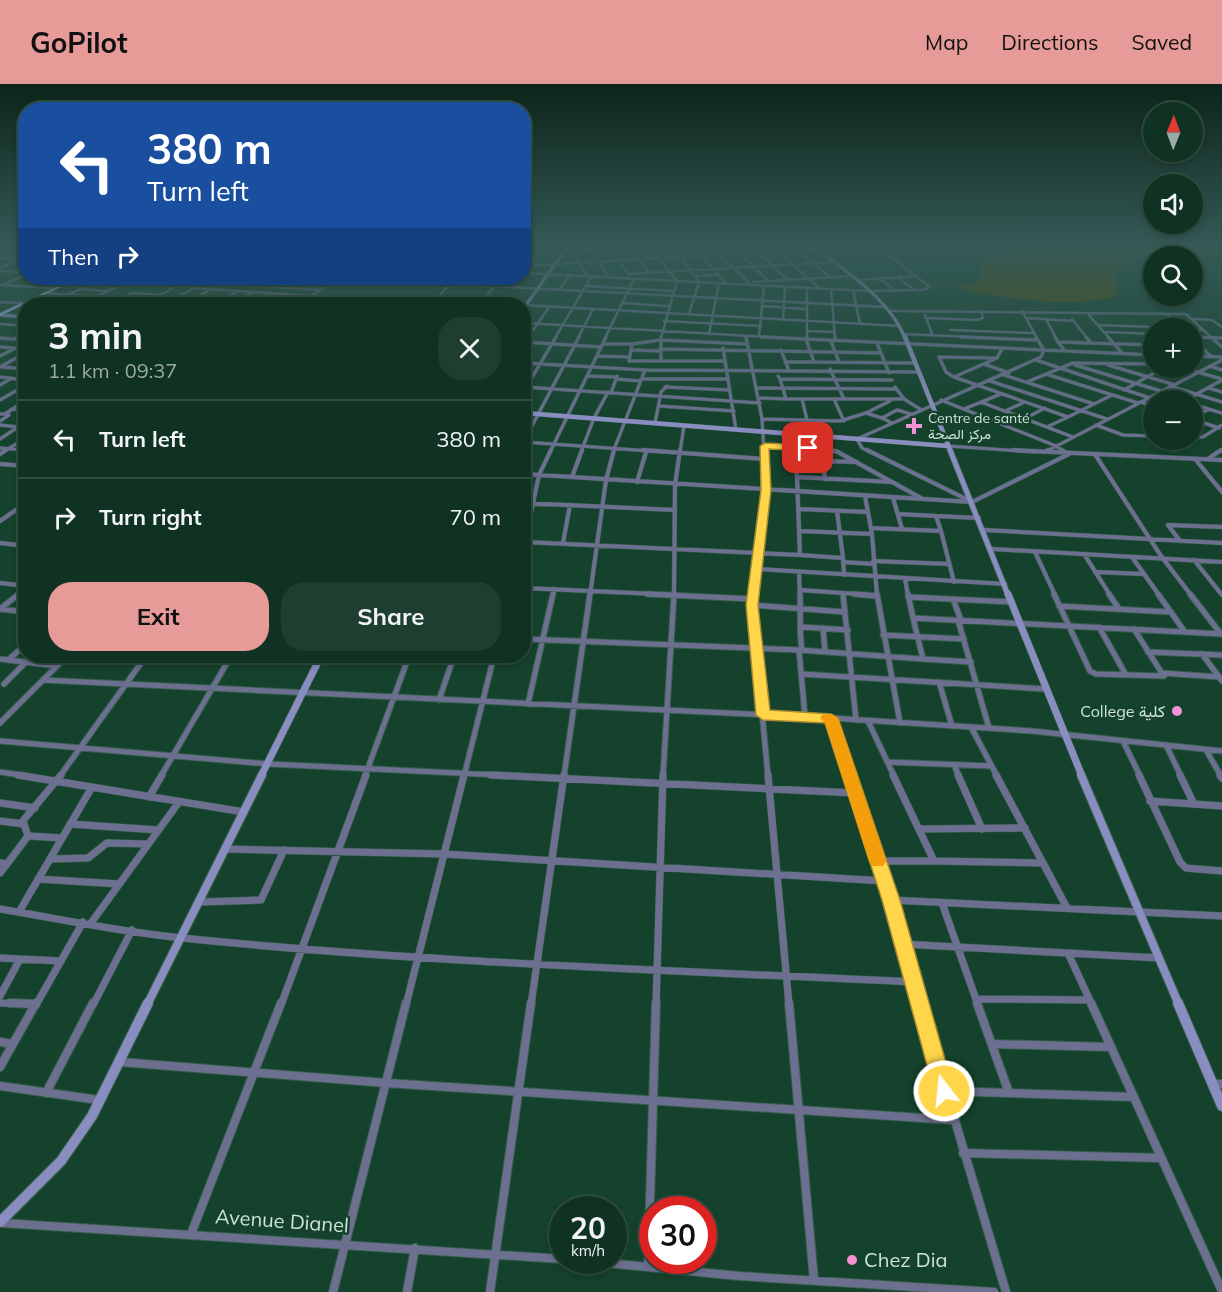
<!DOCTYPE html>
<meta charset="utf-8">
<style>
body{margin:0;font-family:Mulish,Vazirmatn,sans-serif;background:#1e3e2f;color:#f1f3f6;height:100vh;display:flex;flex-direction:column;font-size:22px;white-space:nowrap}
*{box-sizing:border-box;margin:0}
p{font-size:20px;color:#9caaa5}
.icon{flex:none;width:33px;height:33px;fill:none;stroke:currentColor;stroke-width:2;stroke-linecap:round;stroke-linejoin:round}
.map{position:relative;flex:1;overflow:hidden}
.panel{position:absolute;left:18px;top:213px;width:513px;height:366px;display:flex;flex-direction:column;background:#103222;border-radius:24px;box-shadow:0 3px 9px #0003,0 0 0 2px #304d40}
.panel>*{flex:none}
.hud{position:absolute;left:18px;top:18px;width:513px;height:183px;border-radius:24px;box-shadow:0 3px 9px #0003,0 0 0 2px #304d40;background:#1a4fa0;color:#fff;overflow:hidden}
.needle{width:39px;rotate:1deg}
.buttons{position:absolute;left:1143px;top:18px;display:grid;gap:12px}
.buttons a{display:grid;place-items:center;width:60px;height:60px;border-radius:50%;background:#103222;box-shadow:0 3px 9px #0003,0 0 0 2px #304d40;font-size:30px}
.speed{position:absolute;left:549px;top:1112px;display:flex;gap:12px;font-size:30px;font-weight:700;text-align:center}
.speed>*{display:grid;place-content:center;width:78px;height:78px;border-radius:50%;background:#103222;box-shadow:0 3px 9px #0003,0 0 0 2px #304d40;line-height:1}
.speed small{font-size:15px;font-weight:400}
.speed .limit{border:9px solid #d22;background:#fff;color:#111}
.pin{position:absolute;display:grid;place-items:center;width:51px;height:51px;color:#fff;margin:-26px;border-radius:12px;box-shadow:0 3px 9px #0006}
.me{position:absolute;width:66px;margin:-33px;rotate:344deg;stroke-linejoin:round;filter:drop-shadow(0 0 4px #0008)}
.turn{display:flex;align-items:center;gap:21px;height:126px;padding:0 30px;font-size:27px}
.turn .icon{width:78px;height:78px;stroke-width:2.5}
.turn b{display:block;font-size:42px;line-height:51px}
.then{display:flex;align-items:center;height:57px;padding:0 30px;background:#0003;gap:12px;font-size:22px}
.round{display:grid;place-items:center;flex:none;width:63px;height:63px;border-radius:24px;background:#1e3e2f}
.headline{display:flex;align-items:center;justify-content:space-between;height:102px;padding:0 30px}
h1{font-size:36px;font-weight:700;line-height:45px}
.button{display:flex;gap:12px;margin-top:auto;padding:12px 30px}
.button a{flex:1;height:69px;border-radius:24px;background:#e69b98;color:#111;font-size:24px;font-weight:700;line-height:69px;text-align:center}
.button a+a{background:#1e3e2f;color:#f1f3f6}
ul{padding:0;list-style:none}
li{display:flex;align-items:center;gap:18px;height:78px;padding:0 30px;border-top:2px solid #304d40}
li div{flex:1}
li b{display:block;font-size:22px}
li em{font-style:normal}
header{display:flex;align-items:center;gap:36px;box-sizing:border-box;height:84px;padding:0 30px;background:#e69b98;color:#111}
header strong{font-size:28px}
nav{display:flex;gap:33px;margin-inline-start:auto;font-size:21px}
.map>svg:first-child{display:block}
.green{fill:#524802}
.lines{fill:none;stroke-linecap:round;stroke-linejoin:round}
.street-far5-casing{stroke:#365f4c;stroke-width:3}
.street-far4-casing{stroke:#365f4c;stroke-width:4}
.street-far3-casing{stroke:#365f4c;stroke-width:5}
.street-far2-casing{stroke:#365f4c;stroke-width:7}
.street-far1-casing{stroke:#365f4c;stroke-width:8}
.street-casing{stroke:#365f4c;stroke-width:10}
.secondary-far5-casing{stroke:#365f4c;stroke-width:4}
.secondary-far4-casing{stroke:#365f4c;stroke-width:5}
.secondary-far3-casing{stroke:#365f4c;stroke-width:7}
.secondary-far2-casing{stroke:#365f4c;stroke-width:8}
.secondary-far1-casing{stroke:#365f4c;stroke-width:10}
.secondary-casing{stroke:#365f4c;stroke-width:12}
.highway-casing{stroke:#365f4c;stroke-width:1}
.street-far5{stroke:#6c6f8f;stroke-width:2}
.street-far4{stroke:#6c6f8f;stroke-width:3}
.street-far3{stroke:#6c6f8f;stroke-width:4}
.street-far2{stroke:#6c6f8f;stroke-width:5}
.street-far1{stroke:#6c6f8f;stroke-width:7}
.street{stroke:#6c6f8f;stroke-width:8}
.secondary-far5{stroke:#898dbf;stroke-width:3}
.secondary-far4{stroke:#898dbf;stroke-width:4.5}
.secondary-far3{stroke:#898dbf;stroke-width:5}
.secondary-far2{stroke:#898dbf;stroke-width:7}
.secondary-far1{stroke:#898dbf;stroke-width:8}
.secondary{stroke:#898dbf;stroke-width:10}
.highway{fill:#b5bbf8;fill-rule:evenodd}
.route{fill:#ffd54a;stroke:#a68a30;stroke-width:1.5}
.slow{fill:#f59e0b}
.poi-dot{fill:#f491d4;stroke:#15422d;stroke-width:2}
.labels{text-anchor:middle;stroke-width:5;stroke-linejoin:round;paint-order:stroke}
.far-poi-label{font-size:14px;fill:#cde4d7;stroke:#15422d;text-anchor:start}
.poi-label{font-size:16px;fill:#cde4d7;stroke:#15422d;text-anchor:end}
.near-street-label{font-size:20px;fill:#cde4d7;stroke:#15422d}
.near-poi-label{font-size:20px;fill:#cde4d7;stroke:#15422d;text-anchor:start}
</style>
<header>
<strong>GoPilot</strong>
<nav><a>Map</a><a>Directions</a><a>Saved</a></nav>
</header>
<div class="map">
<svg width="1222" height="1208" viewBox="0 0 1222 1208">
<rect width="100%" height="100%" fill="#15422d"/>
<!-- green -->
<path class="green" d="M1003,163H1097L1102,166L1106,163H1214L1221,170C1189,179 1136,159 1115,192L1119,209C1106,226 973,215 955,201H973L980,195C976,187 983,177 990,173V170L1006,167Z"/>
<g class="lines">
<defs>
<path id="street-far5" d="M528,163L535,181
M631,163L649,189
M650,163L677,197L661,254
M693,163L726,199
M712,163L748,198
M733,163L768,197
M753,163L788,196
M773,163L819,204
M610,164L629,191
M592,165L608,193
M797,166L830,193
M573,167L587,192
M524,169L637,163
M8,173L26,166
M680,173L699,198L689,230
M0,174L19,175
M524,182L818,165
M0,184L26,173
M0,187L26,189
M524,189L868,207L923,206L930,203L878,163
M628,190L834,178
M696,192L718,191
M140,194L321,206
M148,194L142,199L175,202
M233,194L265,196L258,201
M341,194L885,223
M879,194L896,207
M898,194L916,207
M100,196L123,198
M857,196L918,192
M282,198L311,199
M753,198L852,192
M4,200L26,191
M309,200L319,194
M0,201L52,204
M586,202L673,207
M194,204L312,212
M807,204V254
M81,205L105,207
M831,205L835,254
M559,206L570,191
M853,206L860,240
M236,208L221,217L237,218
M46,209L169,218
M270,209L255,219L270,220
M123,214L132,209L160,211
M196,215L221,217
M437,215L515,220
M59,216L85,219
M171,217L189,218L209,206
M0,218L22,219
M235,219L252,208
M622,219L668,222
M49,220L103,194
M82,220L133,194
M103,220L111,215
M144,220L185,197
M167,220L195,203
M283,220L296,211
M301,220L337,194
M432,220L455,194
M480,220L501,194
M524,221L900,242
M762,222L807,225
M889,227L1186,230L1212,254
M1022,227L1037,254
M1088,230L1109,254
M1167,230L1181,244
M925,231L933,252
M925,234L977,236L983,234L981,227
M1026,234L1074,237
M1046,235L1056,254
M1072,235L1087,254
M1193,235L1212,236L1222,243
M783,236L785,203
M664,237L761,242
M524,239L787,254
M0,240L26,242
M1099,241L1180,244
M1192,245L1204,246
M950,246L1033,249
M807,247L834,248
M1105,248L1154,250
M709,250L719,199
M903,250L995,254
M1147,250L1151,254
M759,252L764,202
M1192,253L1222,254
M16,254L26,248
M528,254L549,223
M555,254L591,193
M578,254L593,225
M605,254L634,195"/>
<path id="street-far4" d="M661,253V277
M746,253L762,335L764,368
M761,253L1154,271
M807,253V255
M835,253V257
M961,253L1038,256
M1055,253L1058,258
M1086,253L1091,259
M1108,253L1122,269
M1150,253L1154,257
M1192,253L1222,254
M1211,253L1222,263
M0,254L26,256
M14,255L18,253
M806,255L814,278L913,279
M1192,255L1212,273
M831,257L839,278
M524,258L601,263
M525,258L529,253
M877,259L889,289
M603,260H632L629,277H725
M632,260L660,256L748,260
M0,263L13,264
M723,264L736,346
M660,265L881,269
M1002,265L997,274L954,293L1068,333L1047,343
M631,266L660,267
M781,266L789,287
M1065,267L1058,258L1154,261
M0,272L26,259
M597,272L630,273
M1192,272L1222,273
M1036,276L1147,313
M785,278H814
M524,279L645,286L918,288
M984,280L1009,289
M1075,281L1161,307
M1108,281L1172,300
M1210,282L1222,286
M0,283L25,269
M2,283L26,285
M1184,284L1222,295
M830,285L844,315
M1046,290L1138,319
M1004,291L1094,320
M587,292L617,293
M778,292L780,295L892,296
M0,293L26,296
M954,293L946,288L939,273L995,274
M616,295L640,297
M641,295H728
M780,295L786,315H904
M990,297L1107,335
M1027,298L1073,279L1154,280
M0,301L10,295
M1170,302L1222,318
M524,303L760,319
M665,303L730,306
M895,303L904,315L920,325
M757,304L896,305
M1209,304L1222,308
M1124,306L1163,284
M524,307L556,253
M611,309L617,292
M759,314L786,315
M802,315L807,336
M834,315L844,337
M0,316L26,301
M941,316L1056,362L1064,368
M1186,316L1222,296
M981,318L1073,353
M1140,318L1154,322
M1192,320L1222,329
M659,322L734,327
M12,325L26,326
M964,325L1001,310
M1005,327L1025,318
M0,330H5L26,316
M1068,333L1112,311
M882,334L866,329L890,317
M1026,334L1045,324
M1192,334L1209,325
M762,335L840,337L866,329
M1192,335L1219,344
M0,337L9,331L7,330
M655,339L661,308L667,302
M892,339L882,334L897,326L911,330
M0,341L18,343L0,355
M1096,341L1123,351L1154,352
M793,350L795,368
M819,352L821,368
M1192,354L1203,353L1222,341
M524,357L579,253
M524,358L664,368
M765,362L838,368
M948,362L1035,368
M0,364L26,366
M3,368L26,354
M550,368L606,253
M581,368L594,334L608,308
M613,368L645,286
M680,368L684,342
M870,368L862,364L857,355L1041,273L1044,266L1036,253
M1045,368L1222,276
M1219,368L1222,366"/>
<path id="street-far3" d="M643,366L765,375
M795,366L797,393L892,398
M821,366L825,395
M827,366L836,367L921,414
M867,366L968,416
M1013,366L1222,376
M1062,366L1067,370
M1045,368L1048,366
M0,370L6,366
M1096,372L1161,472L1191,511
M1195,375L1222,408
M1208,375L1221,366
M822,377L857,378
M0,380L26,382
M524,390L972,418L1069,370
M572,393L582,366
M797,393L800,471L843,474L844,491
M637,398L646,368
M865,412L872,450L877,511
M893,414L902,445
M524,419L675,426
M800,425L867,428
M837,427L843,474
M898,430L936,432L941,447
M936,432L979,434
M0,437L26,419
M871,444L941,447L954,498
M984,446L1222,459
M800,447L872,450
M1180,457L1168,441L1222,443
M524,458L800,471
M0,459L26,462
M563,459L570,421
M524,461L539,391L551,366
M992,465L1222,478
M1035,468L1055,511
M1084,470L1110,511
M1132,473L1159,511
M1194,476L1222,511
M873,477L949,480
M843,478L874,480
M756,485L1005,500
M799,488L800,511
M1095,488L1144,490
M905,495L908,511
M0,499L26,502
M524,504L678,511
M800,506L843,509V511
M843,509L871,511
M17,511L26,504
M553,511L554,505
M590,511L606,396L614,366
M674,511L675,401L680,366
M753,511L766,406L764,366"/>
<path id="street-far2" d="M647,510L752,515
M753,510L752,521L768,692
M800,510C801,529 799,548 802,566
M843,510L856,636
M854,510L877,512
M877,510L900,639
M908,510L913,534L1222,550
M1054,510L1090,587L1096,590L1164,592
M1109,510L1119,525
M1158,510L1185,548
M1190,510L1221,550
M908,513L1012,518
M953,515L961,536
M752,521L845,528
M1059,522L1171,528
M0,525L19,510
M0,525L26,528
M958,536L989,644
M802,543L848,546
M1099,543L1126,591
M823,544L825,567
M1134,545L1163,591
M883,551L964,555
M524,555L799,566L923,575L913,534
M799,566L805,633
M1148,568L1222,571
M1202,570L1222,597
M0,575L57,582
M923,575L971,578
M8,576L26,560
M1162,589L1219,593
M801,590L1046,605
M43,596L831,634L1032,647L1222,667
M939,598L952,642
M4,600L26,578
M439,616L454,572
M528,620L553,510
M831,634L850,692
M868,637L894,692
M0,639L67,572
M971,643L997,692
M0,657L269,680L521,692
M1123,657L1140,692
M1166,661L1181,692
M1206,666L1221,692
M887,678L991,682
M954,681L959,692
M0,688L27,692
M60,692L146,572
M161,692L231,572
M365,692L409,572
M464,692L494,572
M564,692L590,510
M663,692L674,510"/>
<path id="street-far1" d="M18,691L244,728
M491,691L855,709
M768,691L789,921
M850,691L891,816L920,921
M958,691L982,745
M996,691L1067,824
M1139,691L1180,778L1186,784L1222,787
M1180,691L1194,720
M1220,691L1222,694
M149,713L162,691
M1150,717L1222,722
M0,719L35,724
M0,737L24,740L28,752L62,754
M22,738L61,691
M70,740L158,746
M919,745L1025,744
M226,765L444,770L884,797
M50,775L88,774L107,759L148,760
M878,777H934L893,691
M934,777L1043,779
M0,779L7,780L28,752
M0,789L7,780
M38,795L119,800
M891,816L1222,832
M200,818L261,816L284,766
M942,819L978,921
M0,825C60,835 121,848 182,854C425,879 669,886 913,898
M19,828L92,703
M91,839L179,718
M902,860L1159,874
M1068,869L1092,921
M0,874L61,877
M0,912L20,875
M977,915L1089,916
M0,919L36,920
M36,921L83,838
M93,921L132,846
M281,921L366,691
M406,921L464,691
M531,921L564,691
M656,921L663,691"/>
<path id="street" d="M10,919L36,920
M789,919L814,1196
M920,919L1006,1208
M977,919L1009,1009L1134,1013
M1091,919L1222,1207
M0,958L13,960
M992,960L1110,963
M120,978L386,999L953,1036
M0,983L36,919
M1213,1000H1222
M0,1002L99,1016
M944,1007L1009,1009
M46,1009L93,919
M963,1069L1161,1074
M2,1139L562,1175
M191,1150L281,919
M576,1176L739,1192L994,1208
M648,1183L656,919
M333,1208L406,919
M407,1208L415,1164
M490,1208L531,919"/>
<path id="secondary-far5" d="M815,163C847,189 889,214 905,254
M524,224L567,163
M0,231L26,233"/>
<path id="secondary-far4" d="M905,253L951,368
M524,329L948,362"/>
<path id="secondary-far3" d="M950,366L1008,511"/>
<path id="secondary-far2" d="M1008,510L1082,692
M261,692L321,572"/>
<path id="secondary-far1" d="M1081,691L1179,921
M147,921L262,691"/>
<path id="secondary" d="M1178,919L1222,1022
M0,1138L61,1077L92,1032L148,919"/>
<path id="highway" d="M76,194H80L0,232V229Z"/>
</defs>
<!-- street-far5 casing -->
<use href="#street-far5" class="street-far5-casing"/>
<!-- street-far4 casing -->
<use href="#street-far4" class="street-far4-casing"/>
<!-- street-far3 casing -->
<use href="#street-far3" class="street-far3-casing"/>
<!-- street-far2 casing -->
<use href="#street-far2" class="street-far2-casing"/>
<!-- street-far1 casing -->
<use href="#street-far1" class="street-far1-casing"/>
<!-- street casing -->
<use href="#street" class="street-casing"/>
<!-- secondary-far5 casing -->
<use href="#secondary-far5" class="secondary-far5-casing"/>
<!-- secondary-far4 casing -->
<use href="#secondary-far4" class="secondary-far4-casing"/>
<!-- secondary-far3 casing -->
<use href="#secondary-far3" class="secondary-far3-casing"/>
<!-- secondary-far2 casing -->
<use href="#secondary-far2" class="secondary-far2-casing"/>
<!-- secondary-far1 casing -->
<use href="#secondary-far1" class="secondary-far1-casing"/>
<!-- secondary casing -->
<use href="#secondary" class="secondary-casing"/>
<!-- highway casing -->
<use href="#highway" class="highway-casing"/>
<!-- street-far5 -->
<use href="#street-far5" class="street-far5"/>
<!-- street-far4 -->
<use href="#street-far4" class="street-far4"/>
<!-- street-far3 -->
<use href="#street-far3" class="street-far3"/>
<!-- street-far2 -->
<use href="#street-far2" class="street-far2"/>
<!-- street-far1 -->
<use href="#street-far1" class="street-far1"/>
<!-- street -->
<use href="#street" class="street"/>
<!-- secondary-far5 -->
<use href="#secondary-far5" class="secondary-far5"/>
<!-- secondary-far4 -->
<use href="#secondary-far4" class="secondary-far4"/>
<!-- secondary-far3 -->
<use href="#secondary-far3" class="secondary-far3"/>
<!-- secondary-far2 -->
<use href="#secondary-far2" class="secondary-far2"/>
<!-- secondary-far1 -->
<use href="#secondary-far1" class="secondary-far1"/>
<!-- secondary -->
<use href="#secondary" class="secondary"/>
<!-- highway -->
<use href="#highway" class="highway"/>
</g>
<!-- sky -->
<linearGradient id="sky" x2="0" y2="1"><stop stop-color="#0c2419"/><stop offset="0.49" stop-color="#355a57"/><stop offset="1" stop-color="#355a57" stop-opacity="0"/></linearGradient>
<rect width="1222" height="332" fill="url(#sky)"/>
<!-- route -->
<path class="route" d="M765,359L808,361L812,364L808,367L769,365L771,406L758,521L770,626L831,630L838,634L900,816L954,1007L951,1014L944,1017L937,1014L934,1007L882,816L825,639L763,636L756,631L746,521L761,406L760,362Z"/>
<!-- slow -->
<path class="slow" d="M831,630L838,634L886,777L883,782H872L869,777L825,639L820,634L822,631Z"/>
<!-- markers -->
<g class="poi-dot">
<path d="M911 333h6v6h6v6h-6v6h-6v-6h-6v-6h6z"/>
<circle cx="1177" cy="627" r="6"/>
<circle cx="852" cy="1176" r="6"/>
</g>
<g class="labels">
<!-- far-poi labels -->
<g class="far-poi-label">
<text x="928" y="339">Centre de santé<tspan x="928" dy="16">مركز الصحة</tspan></text>
</g>
<!-- poi labels -->
<g class="poi-label">
<text x="1165" y="633">College كلية</text>
</g>
<!-- near-street labels -->
<g class="near-street-label">
<text transform="translate(282 1137) rotate(4)" y="7">Avenue Dianel</text>
</g>
<!-- near-poi labels -->
<g class="near-poi-label">
<text x="864" y="1183">Chez Dia</text>
</g>
</g>
</svg>
<div class="buttons">
<a><svg class="needle" viewBox="-14 -14 28 28"><path d="M0-13l5 13h-10z" fill="#e53935"/><path d="M0 13l5-13h-10z" fill="#9caaa5"/></svg></a>
<a><svg class="icon" aria-label="sound" viewBox="0 0 24 24"><path d="M4 9h4l5-4v14l-5-4H4zM17 9q2 3 0 6"/></svg></a>
<a><svg class="icon" aria-label="search" viewBox="0 0 24 24"><circle cx="10" cy="10" r="6"/><path d="M15 15l6 6"/></svg></a>
<a>+</a>
<a>−</a>
</div>
<div class="speed"><div>20<small>km/h</small></div><div class="limit">30</div></div>
<div class="pin" style="left:808px;top:364px;background:#d93025"><svg class="icon" aria-label="arrive" viewBox="0 0 24 24"><path d="M6 21V4h12l-3 4 3 4H6"/></svg></div>
<svg class="me" style="left:944px;top:1007px" viewBox="-20 -20 40 40"><circle r="17" fill="#ffd54a" stroke="#fff" stroke-width="3"/><path d="M0-11L8 9 0 5-8 9z" fill="#fff"/></svg>
<div class="hud">
<div class="turn"><svg class="icon" aria-label="left" viewBox="0 0 24 24"><path d="M17 20v-9H6M10 6l-5 5 5 5"/></svg><div><b>380 m</b>Turn left</div></div>
<div class="then">Then<svg class="icon" aria-label="right" viewBox="0 0 24 24"><path d="M7 20v-9h11M14 6l5 5-5 5"/></svg></div>
</div>
<section class="panel">
<div class="headline"><div><h1>3 min</h1><p>1.1 km · 09:37</p></div><a class="round"><svg class="icon" aria-label="close" viewBox="0 0 24 24"><path d="M6 6l12 12M18 6L6 18"/></svg></a></div>
<ul>
<li><svg class="icon" aria-label="left" viewBox="0 0 24 24"><path d="M17 20v-9H6M10 6l-5 5 5 5"/></svg><div><b>Turn left</b></div><em>380 m</em></li>
<li><svg class="icon" aria-label="right" viewBox="0 0 24 24"><path d="M7 20v-9h11M14 6l5 5-5 5"/></svg><div><b>Turn right</b></div><em>70 m</em></li>
</ul>
<div class="button"><a>Exit</a><a>Share</a></div>
</section>
</div>
